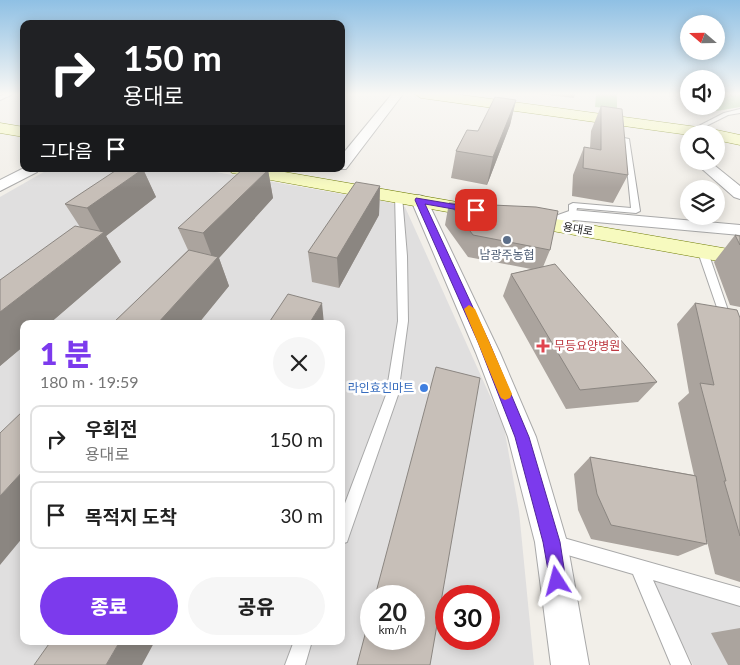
<!DOCTYPE html>
<html lang="ko">
<meta charset="utf-8">
<style>
body{margin:0;font-family:Lato,"Noto Sans KR",sans-serif;background:#f6f6f6;color:#222;height:100vh;display:flex;flex-direction:column;font-size:19px;white-space:nowrap}
*{box-sizing:border-box;margin:0}
p{font-size:16px;color:#767676}
.icon{flex:none;width:28px;height:28px;fill:none;stroke:currentColor;stroke-width:2;stroke-linecap:round;stroke-linejoin:round}
.map{position:relative;flex:1;overflow:hidden}
.drawer{position:absolute;left:20px;top:320px;width:325px;height:325px;display:flex;flex-direction:column;background:#fff;border-radius:10px;box-shadow:0 2px 12px #0003}
.drawer>*{flex:none}
.guide{position:absolute;left:20px;top:20px;width:325px;height:152px;border-radius:10px;box-shadow:0 2px 12px #0003;background:#202124;color:#fff;overflow:hidden}
.needle{width:32px;rotate:290deg}
.fabs{position:absolute;left:680px;top:15px;display:grid;gap:10px}
.fabs a{display:grid;place-items:center;width:45px;height:45px;border-radius:50%;background:#fff;box-shadow:0 2px 12px #0003;font-size:25px}
.speed{position:absolute;left:360px;top:585px;display:flex;gap:10px;font-size:25px;font-weight:700;text-align:center}
.speed>*{display:grid;place-content:center;width:65px;height:65px;border-radius:50%;background:#fff;box-shadow:0 2px 12px #0003;line-height:1}
.speed small{font-size:12px;font-weight:400}
.speed .limit{border:8px solid #d22;background:#fff;color:#111}
.pin{position:absolute;display:grid;place-items:center;width:42px;height:42px;color:#fff;margin:-21px;border-radius:10px;box-shadow:0 2px 8px #0006}
.me{position:absolute;width:55px;margin:-28px;rotate:351deg;stroke-linejoin:round;filter:drop-shadow(0 0 4px #0008)}
.turn{display:flex;align-items:center;gap:18px;height:105px;padding:0 20px;font-size:22px}
.turn .icon{width:65px;height:65px;stroke-width:2.5}
.turn b{display:block;font-size:35px;line-height:42px}
.then{display:flex;align-items:center;height:48px;padding:0 20px;background:#0003;gap:10px;font-size:19px}
.round{display:grid;place-items:center;flex:none;width:52px;height:52px;border-radius:26px;background:#f6f6f6}
.head{display:flex;align-items:center;justify-content:space-between;height:85px;padding:0 20px}
h1{font-size:30px;font-weight:800;line-height:38px;color:#7c3aed}
.action{display:flex;gap:10px;margin-top:auto;padding:10px 20px}
.action a{flex:1;height:58px;border-radius:30px;background:#7c3aed;color:#fff;font-size:20px;font-weight:800;line-height:58px;text-align:center}
.action a+a{background:#f6f6f6;color:#222}
ul{padding:0;list-style:none}
li{display:flex;align-items:center;gap:15px;height:68px;margin:0 10px 8px;padding:0 10px;border:2px solid #e0e0e0;border-radius:10px}
li div{flex:1}
li b{display:block;font-size:19px}
li em{font-style:normal}
.map>svg:first-child{display:block}
.residential{fill:#e0dfdf;fill-rule:evenodd}
.forest{fill:#add19e}
.lines{fill:none;stroke-linecap:round;stroke-linejoin:round}
.lane-casing{stroke:#a9a9a9;stroke-width:2}
.street-casing{stroke:#a9a9a9;stroke-width:2}
.secondary-casing{stroke:#707d05;stroke-width:1}
.lane{fill:#fff;fill-rule:evenodd}
.street{fill:#fff;fill-rule:evenodd}
.secondary{fill:#f7fabf;fill-rule:evenodd}
.wall{fill:#aba49e}
.shaded-wall{fill:#8b8681}
.building{fill:#c7bfb8;stroke:#8b8681}
.route{fill:#7c3aed;stroke:#51269a}
.slow{fill:#f59e0b}
.service-dot{fill:#5c6f8a;stroke:#fff;stroke-width:2}
.health-dot{fill:#e0444e;stroke:#fff;stroke-width:2}
.shop-dot{fill:#3f7fe0;stroke:#fff;stroke-width:2}
.labels{text-anchor:middle;stroke-width:5;stroke-linejoin:round;paint-order:stroke}
.far-street-label{font-size:11px;fill:#222;stroke:#fff}
.service-label{font-size:12px;fill:#4e5e75;stroke:#fff}
.health-label{font-size:12px;fill:#be3a42;stroke:#fff;text-anchor:start}
.shop-label{font-size:12px;fill:#366cbe;stroke:#fff;text-anchor:end}
</style>
<div class="map">
<svg width="740" height="665" viewBox="0 0 740 665">
<rect width="100%" height="100%" fill="#f2efe9"/>
<!-- residential -->
<path class="residential" d="M49,169H198L388,202L405,207L504,427L519,511L534,665H0V197ZM24,324H341V641H24ZM371,596H414V639H371ZM446,596H489V639H446Z
M650,579L740,605V665H693Z"/>
<!-- forest -->
<path class="forest" d="M596,94H617V109L595,107Z
M716,94H740V107L717,111L700,106H716Z"/>
<g class="lines">
<defs>
<path id="lane" d="M5,94H13L0,100V96Z
M21,94H24V97Z
M740,109V113L728,115L696,131L691,130L724,113Z
M624,138L629,139L640,211L636,213L577,208L575,217H569V205L573,203L631,208Z
M395,194L402,196L407,256L408,321L398,395L349,536L347,542L341,544V514L386,395L398,321Z
M703,249L708,252L732,322L731,325L727,326L722,322L698,252Z
M553,535L740,588V606L653,580L691,665H671L633,574L547,549L545,543L547,537Z
M294,641H312L305,665H285Z"/>
<path id="street" d="M392,94H403L346,169H336H341V156Z
M693,161H709L740,186V199L734,197Z
M24,168L39,169L37,172L0,191V180Z
M419,195L425,197L427,200L500,353L536,437L567,542L589,665H551L535,542L508,437L476,353L411,200L413,197Z
M572,210L740,225V235L574,220L550,229L544,228L541,224L544,220Z"/>
<path id="secondary" d="M415,94H454L712,129L740,135V145L716,140V134H689V135L421,98Z
M0,123L24,127V137L0,133Z
M229,169H267L740,251V265L238,174L232,173Z"/>
</defs>
<!-- lane casing -->
<use href="#lane" class="lane-casing"/>
<!-- street casing -->
<use href="#street" class="street-casing"/>
<!-- secondary casing -->
<use href="#secondary" class="secondary-casing"/>
<!-- lane -->
<use href="#lane" class="lane"/>
<!-- street -->
<use href="#street" class="street"/>
<!-- secondary -->
<use href="#secondary" class="secondary"/>
</g>
<!-- wall -->
<path class="wall" d="M540,94H575L574,98Z
M516,100L510,125L487,185L451,178L456,151Z
M601,106L628,175L613,203L572,196L573,175L584,147L590,148L591,131Z
M143,169L156,197L106,236L121,262L0,366V280L80,227L65,204Z
M268,170L273,198L219,258L229,286L198,324H112L188,250L178,228Z
M380,186L379,215L339,288L312,282L308,252Z
M449,203L550,250L543,267L657,382L638,402L566,409L503,296L511,274L531,269L468,257L445,225Z
M735,235L740,236V307L730,305L714,262Z
M695,303L740,318V582L715,574L705,533L707,544L678,556L591,539L578,510L574,474L590,457L694,475L678,403L689,393L677,324Z
M740,628V665H728L711,633Z"/>
<!-- shaded-wall -->
<path class="shaded-wall" d="M516,100L510,125L487,185L493,157Z
M143,169L156,197L106,236L121,262L49,324H24V346L0,366V312L102,234L87,208Z
M268,170L273,198L219,258L229,286L198,324H157L214,262L203,233Z
M380,186L379,215L339,288L337,258Z
M322,303L324,324H309Z
M24,470V536L0,565V496Z
M120,641H155L142,665H106Z"/>
<!-- building -->
<path class="building" d="M495,97L516,100L493,157L456,151L467,130L478,131Z
M601,106L622,109L628,175L583,168L584,147L601,150Z
M118,169H143L87,208L65,204Z
M243,169H263L268,170L203,233L178,228Z
M356,182L380,186L337,258L308,252Z
M449,203L536,207L558,211L550,250L473,235Z
M75,226L104,232L0,312V280Z
M735,235L740,236V245Z
M189,250L218,257L157,324H112Z
M555,264L657,382L580,390L511,274Z
M288,294L322,303L309,324H268Z
M695,303L737,310L740,318V536L724,481H726L700,383L714,385Z
M436,367L480,378L430,665H357L371,612V639H414V596H375Z
M24,410V470L0,496V433Z
M590,457L696,476L707,544L611,525L597,494Z
M51,641H120L106,665H34Z"/>
<!-- sky -->
<linearGradient id="sky" x2="0" y2="1"><stop stop-color="#8fc0e4"/><stop offset="0.5" stop-color="#f9f8f5"/><stop offset="1" stop-color="#f9f8f5" stop-opacity="0"/></linearGradient>
<rect width="740" height="188" fill="url(#sky)"/>
<!-- route -->
<path class="route" d="M416,198L476,208L480,210L476,213L425,204L489,342L529,437L560,542L566,581L564,587L557,590L551,587L543,542L515,437L478,342L415,200Z"/>
<!-- slow -->
<path class="slow" d="M469,305L475,309L512,394L510,398L505,400L501,398L499,394L464,309Z"/>
<!-- markers -->
<circle class="service-dot" cx="507" cy="240" r="5"/>
<path class="health-dot" d="M540.5 338.5h5v5h5v5h-5v5h-5v-5h-5v-5h5z"/>
<circle class="shop-dot" cx="424" cy="388" r="5"/>
<g class="labels">
<!-- far-street labels -->
<g class="far-street-label">
<text transform="translate(578 229) rotate(10)" y="4">용대로</text>
</g>
<!-- service labels -->
<g class="service-label">
<text x="507" y="259">남광주농협</text>
</g>
<!-- health labels -->
<g class="health-label">
<text x="554" y="350">무등요양병원</text>
</g>
<!-- shop labels -->
<g class="shop-label">
<text x="414" y="392">라인효친마트</text>
</g>
</g>
</svg>
<div class="fabs">
<a><svg class="needle" viewBox="-14 -14 28 28"><path d="M0-13l5 13h-10z" fill="#e53935"/><path d="M0 13l5-13h-10z" fill="#767676"/></svg></a>
<a><svg class="icon" aria-label="sound" viewBox="0 0 24 24"><path d="M4 9h4l5-4v14l-5-4H4zM17 9q2 3 0 6"/></svg></a>
<a><svg class="icon" aria-label="search" viewBox="0 0 24 24"><circle cx="10" cy="10" r="6"/><path d="M15 15l6 6"/></svg></a>
<a><svg class="icon" aria-label="layers" viewBox="0 0 24 24"><path d="M12 4l9 5-9 5-9-5zM3 14l9 5 9-5"/></svg></a>
</div>
<div class="speed"><div>20<small>km/h</small></div><div class="limit">30</div></div>
<div class="pin" style="left:476px;top:210px;background:#d93025"><svg class="icon" aria-label="arrive" viewBox="0 0 24 24"><path d="M6 21V4h12l-3 4 3 4H6"/></svg></div>
<svg class="me" style="left:557px;top:581px" viewBox="-20 -20 40 40"><path d="M0-17L14 15 0 8-14 15z" fill="#7c3aed" stroke="#fff" stroke-width="4"/></svg>
<div class="guide">
<div class="turn"><svg class="icon" aria-label="right" viewBox="0 0 24 24"><path d="M7 20v-9h11M14 6l5 5-5 5"/></svg><div><b>150 m</b>용대로</div></div>
<div class="then">그다음<svg class="icon" aria-label="arrive" viewBox="0 0 24 24"><path d="M6 21V4h12l-3 4 3 4H6"/></svg></div>
</div>
<section class="drawer">
<div class="head"><div><h1>1 분</h1><p>180 m · 19:59</p></div><a class="round"><svg class="icon" aria-label="close" viewBox="0 0 24 24"><path d="M6 6l12 12M18 6L6 18"/></svg></a></div>
<ul>
<li><svg class="icon" aria-label="right" viewBox="0 0 24 24"><path d="M7 20v-9h11M14 6l5 5-5 5"/></svg><div><b>우회전</b><p>용대로</p></div><em>150 m</em></li>
<li><svg class="icon" aria-label="arrive" viewBox="0 0 24 24"><path d="M6 21V4h12l-3 4 3 4H6"/></svg><div><b>목적지 도착</b></div><em>30 m</em></li>
</ul>
<div class="action"><a>종료</a><a>공유</a></div>
</section>
</div>
